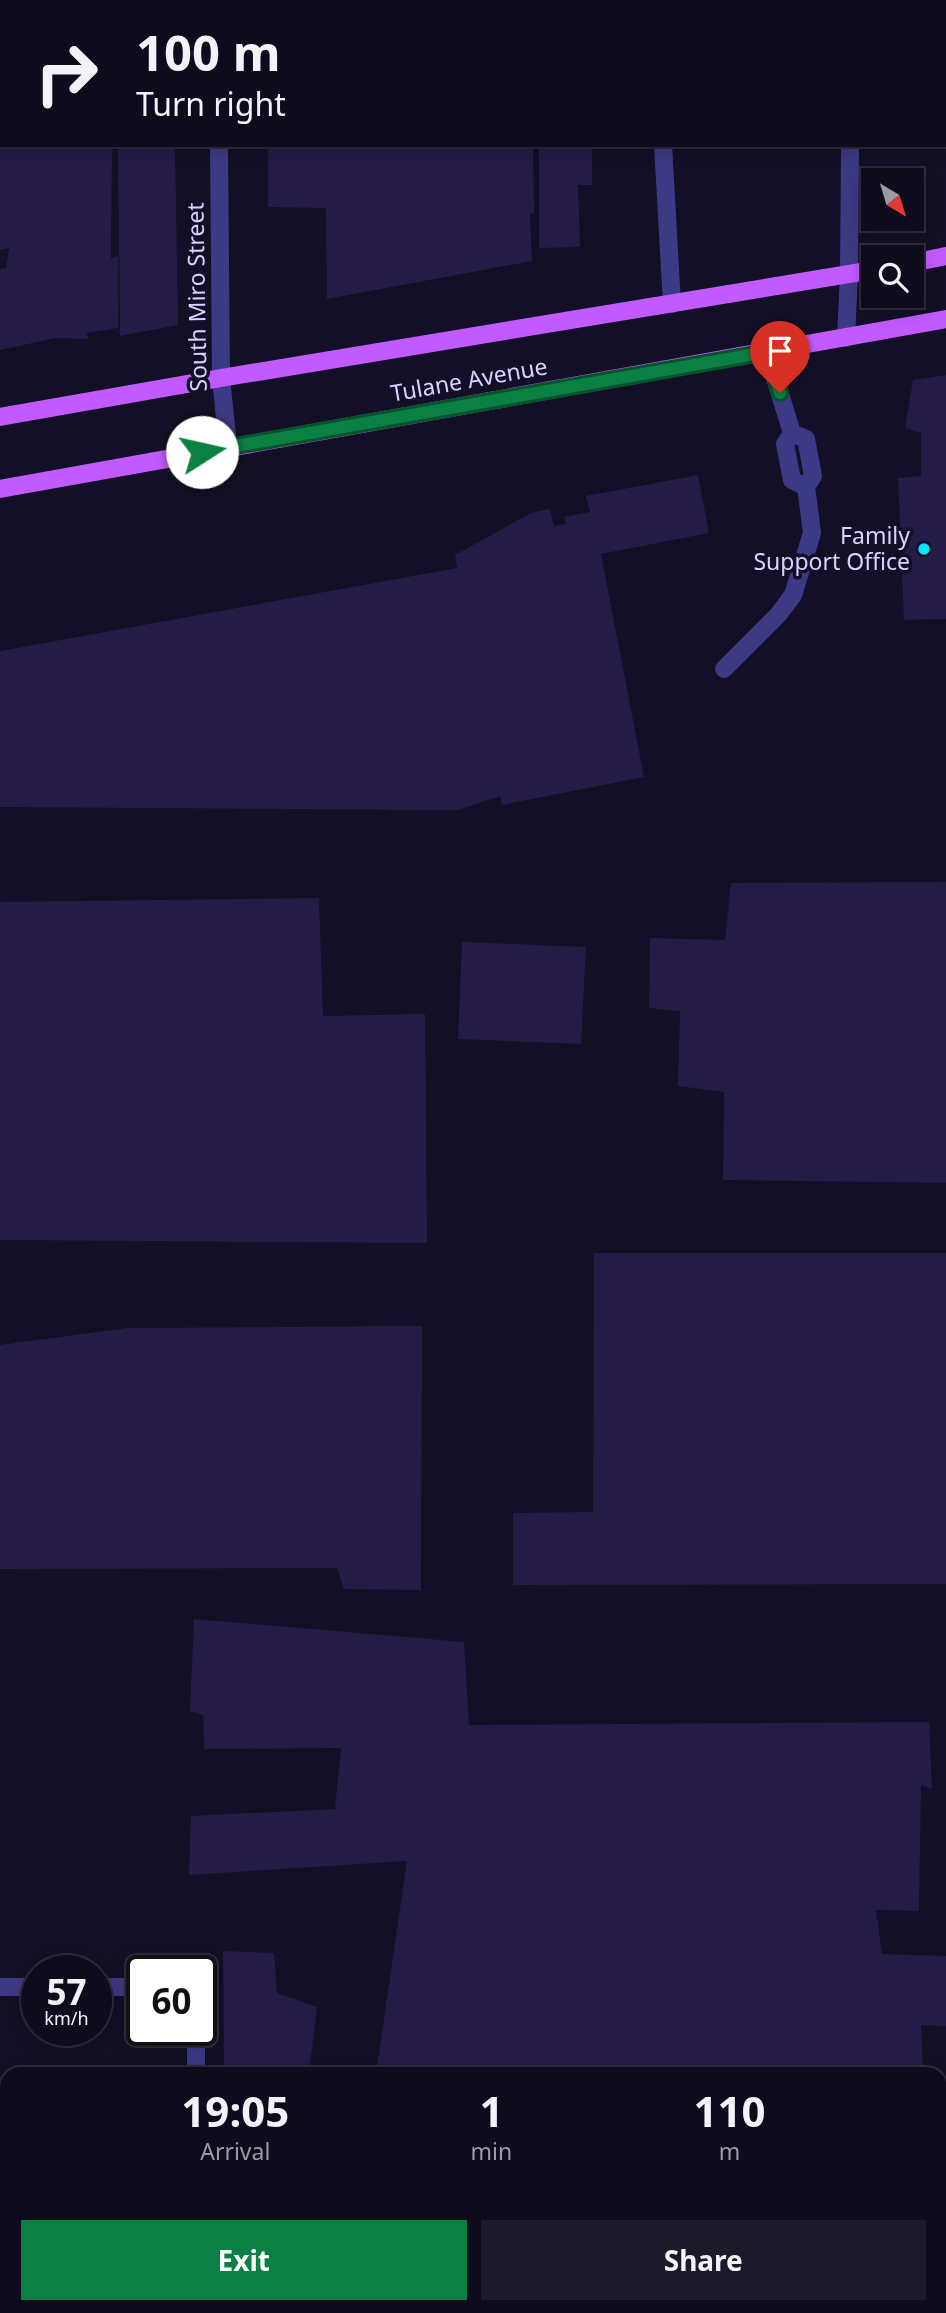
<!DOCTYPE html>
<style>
body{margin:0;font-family:"Noto Sans",sans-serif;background:#1c1929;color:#f1f3f6;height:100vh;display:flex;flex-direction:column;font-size:26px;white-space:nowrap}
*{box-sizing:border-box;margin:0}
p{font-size:23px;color:#9b9ba3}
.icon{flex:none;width:38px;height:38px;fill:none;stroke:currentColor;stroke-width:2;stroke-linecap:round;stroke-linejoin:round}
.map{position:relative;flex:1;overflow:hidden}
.drawer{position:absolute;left:0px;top:2067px;width:947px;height:247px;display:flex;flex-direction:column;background:#0e0b1c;border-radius:21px 21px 0 0;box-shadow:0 4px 18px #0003,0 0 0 2px #2e2b3b}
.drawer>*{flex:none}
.guide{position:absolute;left:0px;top:0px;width:947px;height:147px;box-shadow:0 4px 18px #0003,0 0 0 2px #2e2b3b;background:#0e0b1c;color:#f1f3f6;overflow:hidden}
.needle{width:46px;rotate:142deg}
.buttons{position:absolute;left:861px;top:168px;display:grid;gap:14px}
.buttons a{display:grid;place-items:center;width:63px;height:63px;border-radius:0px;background:#0e0b1c;box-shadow:0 4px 18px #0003,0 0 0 2px #2e2b3b;font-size:35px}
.speed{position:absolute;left:21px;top:1955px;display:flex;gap:14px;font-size:35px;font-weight:700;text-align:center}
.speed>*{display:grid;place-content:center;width:91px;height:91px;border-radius:50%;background:#0e0b1c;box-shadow:0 4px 18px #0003,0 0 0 2px #2e2b3b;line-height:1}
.speed small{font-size:18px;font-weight:400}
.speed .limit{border:4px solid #111;border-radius:10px;background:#fff;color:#111}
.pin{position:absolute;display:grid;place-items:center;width:60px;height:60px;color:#fff;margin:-72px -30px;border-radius:50% 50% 50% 0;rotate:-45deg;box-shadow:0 0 7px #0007}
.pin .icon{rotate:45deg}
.me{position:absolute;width:77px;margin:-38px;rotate:80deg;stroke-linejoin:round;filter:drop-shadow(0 0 5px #0008)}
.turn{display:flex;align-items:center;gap:24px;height:147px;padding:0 21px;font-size:32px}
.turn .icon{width:91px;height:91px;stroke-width:2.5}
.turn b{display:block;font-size:49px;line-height:60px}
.eta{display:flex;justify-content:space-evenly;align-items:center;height:119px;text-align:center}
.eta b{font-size:42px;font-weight:700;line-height:49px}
.cta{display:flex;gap:14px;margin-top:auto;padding:14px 21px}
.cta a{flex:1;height:80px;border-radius:0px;background:#0b8043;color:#fff;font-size:28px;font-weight:700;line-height:80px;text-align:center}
.cta a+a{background:#1c1929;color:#f1f3f6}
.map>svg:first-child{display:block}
.building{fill:#241b47}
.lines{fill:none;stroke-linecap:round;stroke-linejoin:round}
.lane{stroke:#3d3a85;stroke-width:18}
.street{stroke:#3d3a85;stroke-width:18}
.primary{stroke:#c25bff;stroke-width:18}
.route-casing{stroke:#07532c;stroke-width:18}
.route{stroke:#0b8043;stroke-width:12}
.poi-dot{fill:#00e5ff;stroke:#130f26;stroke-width:2.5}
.labels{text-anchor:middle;stroke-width:7;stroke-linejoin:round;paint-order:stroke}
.street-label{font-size:23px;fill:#d9d4ff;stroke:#130f26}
.poi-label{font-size:23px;fill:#d9d4ff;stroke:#130f26;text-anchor:end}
</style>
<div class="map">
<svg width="946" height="2313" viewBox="0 0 946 2313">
<rect width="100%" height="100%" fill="#130f26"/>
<!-- building -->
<path class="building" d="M0,145H112L111,258L118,256V328L86,333L89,339L56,338L0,350V269L6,268L9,248L0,250Z
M118,145H175L178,325L120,336Z
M268,145H533L534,213L530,214L532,261L327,299L326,208L268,207Z
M539,145H592V185H578L580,247L539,248Z
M946,375V619L904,620L898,478L921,476V433L905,428L913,380Z
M698,475L709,533L601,554L644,777L502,805L500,796L458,810L0,807V651L457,568L455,555L531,513L550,509L554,526L566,524L564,517L590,512L586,496Z
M946,882V1183L723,1180L724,1092L678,1086L680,1011L649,1008L650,938L725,940L731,883Z
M319,898L323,1016L425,1014L427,1243L0,1240V902Z
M462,942L586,947L581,1044L458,1039Z
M594,1253H946V1584L513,1585V1513L593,1512Z
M422,1326L421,1590L344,1589L337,1568L0,1569V1345L127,1328Z
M194,1619L464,1642L469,1725L929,1722L932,1789L921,1785L919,1911L876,1910L882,1954L946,1956V2026L921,2025L923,2074H376L407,1861L189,1875L191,1816L335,1809L341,1748L204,1749L203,1715L190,1711Z
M223,1951L274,1953L277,1993L317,2007L309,2074H224Z
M0,2261H7V2306H885V2313H0Z"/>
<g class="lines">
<!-- lane -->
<path class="lane" d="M663,145L672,304
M767,352L792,433
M792,433L785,444L792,480L806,487
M724,669L778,615L793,595L812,533L806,487L813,476L806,439L792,433
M940,2290L946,2285
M932,2306V2313"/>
<!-- street -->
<path class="street" d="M218,0V2
M851,2V0
M219,145L221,378L228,447
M846,338L849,275L850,145
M0,1987H37
M96,1987H142
M196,2074V2030
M0,2157L7,2156"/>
<!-- primary -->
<path class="primary" d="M912,263L946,256
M0,417L221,378L873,270
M0,489L946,319"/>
</g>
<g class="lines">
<defs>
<path id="route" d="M202,452L767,352L780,393"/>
</defs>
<!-- route casing -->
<use href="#route" class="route-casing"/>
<!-- route -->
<use href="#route" class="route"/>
</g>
<!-- markers -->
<circle class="poi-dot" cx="924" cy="549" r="7"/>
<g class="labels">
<!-- street labels -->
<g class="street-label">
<text transform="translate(197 297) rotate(-91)" y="8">South Miro Street</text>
<text transform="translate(469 380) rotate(-10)" y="8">Tulane Avenue</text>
</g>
<!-- poi labels -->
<g class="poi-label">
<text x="910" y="544">Family<tspan x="910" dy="26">Support Office</tspan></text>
</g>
</g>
</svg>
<div class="buttons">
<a><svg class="needle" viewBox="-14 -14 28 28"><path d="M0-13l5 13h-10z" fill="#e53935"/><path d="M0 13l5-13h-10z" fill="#9b9ba3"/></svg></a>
<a><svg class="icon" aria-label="search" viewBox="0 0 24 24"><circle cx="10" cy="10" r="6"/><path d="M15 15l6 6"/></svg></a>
</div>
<div class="speed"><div>57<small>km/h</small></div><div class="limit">60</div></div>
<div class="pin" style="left:780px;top:393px;background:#d93025"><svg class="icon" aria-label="arrive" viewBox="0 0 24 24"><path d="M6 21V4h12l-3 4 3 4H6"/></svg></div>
<svg class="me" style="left:202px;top:452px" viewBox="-20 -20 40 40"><circle r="19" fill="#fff"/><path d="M0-13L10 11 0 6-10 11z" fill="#0b8043"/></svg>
<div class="guide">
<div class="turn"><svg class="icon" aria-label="right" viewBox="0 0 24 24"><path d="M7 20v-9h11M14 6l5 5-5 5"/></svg><div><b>100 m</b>Turn right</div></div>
</div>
<section class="drawer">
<div class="eta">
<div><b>19:05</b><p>Arrival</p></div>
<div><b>1</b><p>min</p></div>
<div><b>110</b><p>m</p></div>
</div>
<div class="cta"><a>Exit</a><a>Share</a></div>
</section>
</div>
